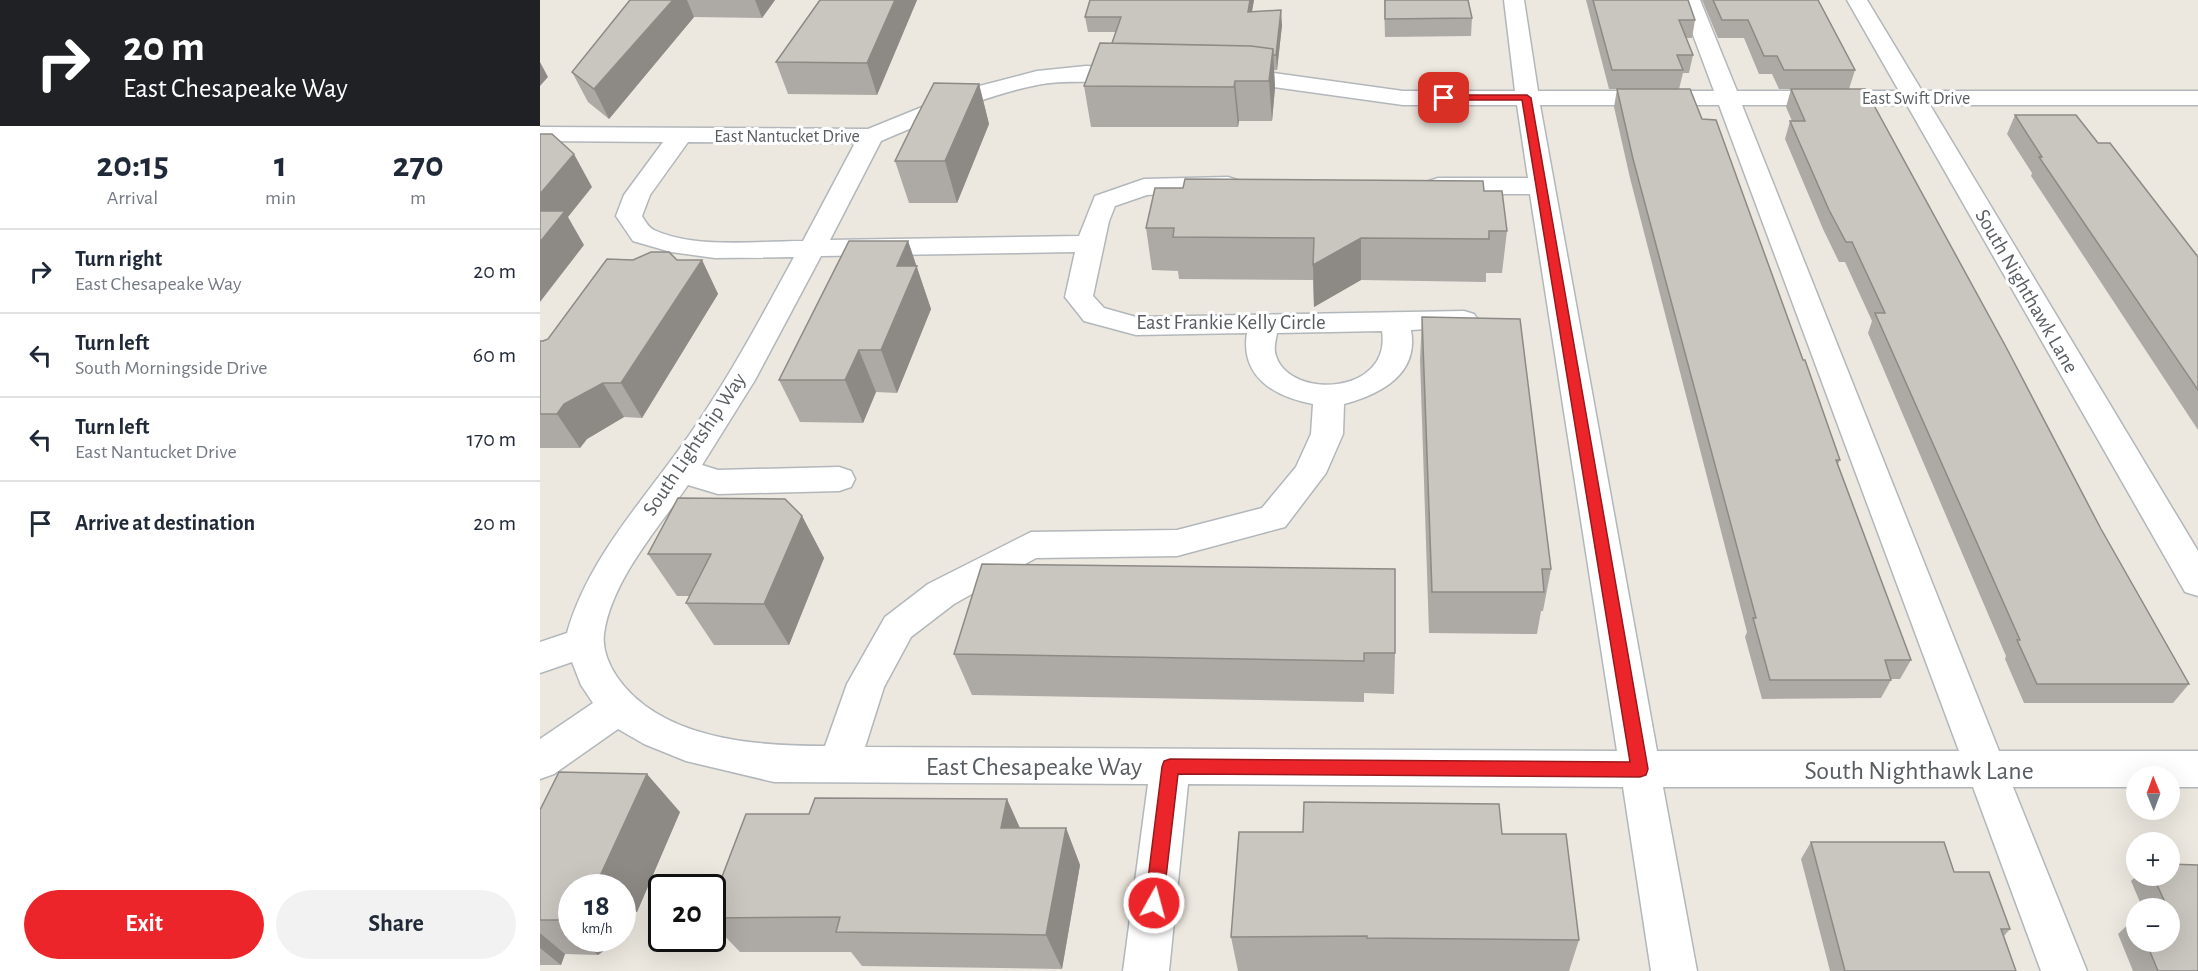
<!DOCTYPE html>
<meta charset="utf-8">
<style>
body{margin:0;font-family:"Alegreya Sans",sans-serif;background:#f2f2f3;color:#1f2937;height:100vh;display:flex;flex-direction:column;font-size:22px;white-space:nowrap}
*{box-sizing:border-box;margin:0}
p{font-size:20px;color:#747a83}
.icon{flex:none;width:33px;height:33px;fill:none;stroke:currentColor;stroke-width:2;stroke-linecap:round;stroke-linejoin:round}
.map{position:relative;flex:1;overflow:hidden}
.details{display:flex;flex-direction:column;background:#fff;width:540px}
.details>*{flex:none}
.banner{background:#202124;color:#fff;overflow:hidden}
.needle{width:39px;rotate:359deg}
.fabs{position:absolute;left:1586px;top:766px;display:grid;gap:12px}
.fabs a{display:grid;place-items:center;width:54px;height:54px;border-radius:50%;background:#fff;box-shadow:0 6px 24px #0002;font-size:30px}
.speed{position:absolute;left:18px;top:874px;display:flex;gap:12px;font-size:30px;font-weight:700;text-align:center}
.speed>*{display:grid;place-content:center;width:78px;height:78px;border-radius:50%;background:#fff;box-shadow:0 6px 24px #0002;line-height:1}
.speed small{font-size:15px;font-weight:400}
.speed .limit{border:3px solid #111;border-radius:9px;background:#fff;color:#111}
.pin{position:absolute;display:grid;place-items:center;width:51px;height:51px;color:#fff;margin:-26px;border-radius:12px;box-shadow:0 3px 9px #0006}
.me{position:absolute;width:66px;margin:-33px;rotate:7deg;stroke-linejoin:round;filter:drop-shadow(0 0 4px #0008)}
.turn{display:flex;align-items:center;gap:21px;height:126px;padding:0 24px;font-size:27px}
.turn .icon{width:78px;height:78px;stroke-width:2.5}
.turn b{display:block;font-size:42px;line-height:51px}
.eta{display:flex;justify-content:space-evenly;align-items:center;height:102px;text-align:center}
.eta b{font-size:36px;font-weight:700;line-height:42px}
.cta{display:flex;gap:12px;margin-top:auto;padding:12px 24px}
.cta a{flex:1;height:69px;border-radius:36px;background:#ec252a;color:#fff;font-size:24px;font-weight:700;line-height:69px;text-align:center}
.cta a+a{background:#f2f2f3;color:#1f2937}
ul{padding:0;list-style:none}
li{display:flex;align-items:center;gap:18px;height:84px;padding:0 24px;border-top:2px solid #e0e1e3}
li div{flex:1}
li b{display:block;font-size:22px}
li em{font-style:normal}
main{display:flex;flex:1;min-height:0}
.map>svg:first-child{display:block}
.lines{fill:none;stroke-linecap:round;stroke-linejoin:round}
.minor-casing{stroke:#b2b7bb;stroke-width:3}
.minor{fill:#fff;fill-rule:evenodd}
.wall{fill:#ada9a4}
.shaded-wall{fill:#8d8a86}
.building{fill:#c9c5bf;stroke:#8d8a86;stroke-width:1.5}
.route{fill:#ec252a;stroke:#99181b;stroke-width:1.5}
.labels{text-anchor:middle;stroke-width:6;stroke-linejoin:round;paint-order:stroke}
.far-street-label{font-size:18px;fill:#585d61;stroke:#fff}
.street-label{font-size:21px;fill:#585d61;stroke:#fff}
.near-street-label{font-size:26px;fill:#585d61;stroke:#fff}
</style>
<main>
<section class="details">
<div class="banner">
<div class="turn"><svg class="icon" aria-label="right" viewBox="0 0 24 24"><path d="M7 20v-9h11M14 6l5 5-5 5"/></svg><div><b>20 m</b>East Chesapeake Way</div></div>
</div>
<div class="eta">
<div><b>20:15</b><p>Arrival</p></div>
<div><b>1</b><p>min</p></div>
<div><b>270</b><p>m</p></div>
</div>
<ul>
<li><svg class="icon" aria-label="right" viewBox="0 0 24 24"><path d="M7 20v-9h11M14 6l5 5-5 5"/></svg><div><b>Turn right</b><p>East Chesapeake Way</p></div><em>20 m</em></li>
<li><svg class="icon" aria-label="left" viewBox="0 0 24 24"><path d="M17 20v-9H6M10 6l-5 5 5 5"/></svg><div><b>Turn left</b><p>South Morningside Drive</p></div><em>60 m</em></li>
<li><svg class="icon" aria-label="left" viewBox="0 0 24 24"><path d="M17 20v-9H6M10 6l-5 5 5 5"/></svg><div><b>Turn left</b><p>East Nantucket Drive</p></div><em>170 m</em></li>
<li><svg class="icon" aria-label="arrive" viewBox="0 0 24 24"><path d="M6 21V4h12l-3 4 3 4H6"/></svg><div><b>Arrive at destination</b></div><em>20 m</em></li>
</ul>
<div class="cta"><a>Exit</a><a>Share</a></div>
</section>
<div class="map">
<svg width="1658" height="971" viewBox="0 0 1658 971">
<rect width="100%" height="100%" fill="#ece8df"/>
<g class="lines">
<defs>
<path id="minor" d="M964,0H984L998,91H1174L1140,0H1160L1197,91H1359L1307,0H1327L1382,91H1658V105H1390L1658,551V596L1645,592L1367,105H1202L1459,751H1658V787H1629V777H1596V787H1473L1547,971H1501L1433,787H1123L1157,971H1111L1083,787L648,784L629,971H583L608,784L234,782L146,761L104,744L78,729L14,774L0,779V739L53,703L41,685L32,662L0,673V642L27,633C49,555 108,496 152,431C190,376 222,316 254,257L175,258L131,252L93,241L76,216L84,195L123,142L0,141V127L328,129L424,90L497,71L546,66L602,68L605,73L602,78C570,86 531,78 497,85C442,96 392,120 341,141L290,240L539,236L555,196L604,179L688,177L697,180L701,185L697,190L607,195L575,206L569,221L553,296L564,308L596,317L924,311L934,314L938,320L934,326L871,330C879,374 841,394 804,404L803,434L786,473L745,527L637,556L496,558L414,604L371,637L344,687L325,747L1077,751L990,194H898L889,191L885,186L889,181L898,178H988L977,105H863L690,81L682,79L679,74L682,69L690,67L863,91H975ZM1000,105H1179L1419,751H1117ZM148,142L315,143L263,241C219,241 154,249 114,230C109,228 105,221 102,216L110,195ZM535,252L525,297L544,321L596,335L707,333C700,377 735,397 773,404L771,434L756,467L722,508L637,530L491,532L388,584L345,617L307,684L285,746C216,746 121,740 77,677C69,665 62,649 64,634C71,581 119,527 148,485L178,494L299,491L311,487L315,479L311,471L299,467L178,470L162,465L215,380L281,256ZM842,331C852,395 750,400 736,356C733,348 736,340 737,333Z"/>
</defs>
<!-- minor casing -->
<use href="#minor" class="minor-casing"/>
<!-- minor -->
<use href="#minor" class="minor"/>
</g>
<!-- wall -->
<path class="wall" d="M90,0H235L222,18L154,17L69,119L48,102L32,72Z
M377,0L337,95L248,94L236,62Z
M550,0H714L712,12L742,25L737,70H734L735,88L732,121H699L698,127H551L544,86L572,43L576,32H548L545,17Z
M844,0H928L932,18L931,36L845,37Z
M1046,0H1148L1155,20L1152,38H1146L1153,55L1149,73H1143L1139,89H1069Z
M1162,0H1278L1315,70L1309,89H1239L1232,74H1219L1204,38H1178Z
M439,84L449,124L417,203H369L355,161Z
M1077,89L1162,119L1263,360L1300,460L1298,464L1371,660L1360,679H1351V680L1341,698L1222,699L1205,637L1207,632L1090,178L1074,107Z
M1251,89L1561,529L1649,684L1633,703H1484L1465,659L1466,656L1328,333L1332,321L1305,262H1299L1283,229L1245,139L1250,121H1252L1246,107Z
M1475,115L1558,143L1658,257V430L1491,176L1492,173L1467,134Z
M944,191L967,231L962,273H946V282L821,280L774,307L773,280L639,279L638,271L612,270L606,228Z
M368,241L391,309L357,393L336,392L323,423L260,422L239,380Z
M137,260H162L178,294L102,418L84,417L47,439L40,448H0V341H3L8,339Z
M882,317L1011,569L1003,611H1001L997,634L889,633L880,360Z
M262,516L284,558L249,645H174L146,603L150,596H137L108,554Z
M855,653L854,694L824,693V702L432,695L414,654Z
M0,810L140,812L97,912H89L82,927V888H32V939H77L76,942L58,955L25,954L21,965H0Z
M480,828H526L540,865L522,969L322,966L311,952H200L172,923V903Z
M962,834L1039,940L1029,971H698L691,937Z
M1271,842L1414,872L1470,929L1464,936L1476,971H1290L1261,859Z
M1596,876H1629L1658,971H1593L1578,934L1595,918L1596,942H1629V909H1603L1591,881Z"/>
<!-- shaded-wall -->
<path class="shaded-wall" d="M133,0H147L154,17L69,119L54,89Z
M215,0H235L222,18Z
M355,0H377L337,95L327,63Z
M710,0H714L709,26L708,12Z
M741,10L742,25L737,70L736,55Z
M733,49L735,88L732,121L729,81Z
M0,62L8,77L0,86Z
M695,81L699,121L698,127L694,87Z
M439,84L449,124L417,203L405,161Z
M34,154L52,187L28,217L44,245L0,302V194Z
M821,238V280L774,307L773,265Z
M368,241L391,309L357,393L341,350L357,266Z
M162,260L178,294L102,418L81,383Z
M319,350L336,392L323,423L305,380Z
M63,383L84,417L47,439L40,448L17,414L24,404Z
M262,516L284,558L249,645L224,604Z
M107,774L140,812L97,912L82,898V888H72L60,876Z
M467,799L484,837L461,828Z
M526,828L540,865L522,969L506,935Z
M51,876L63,888H46Z
M82,906L89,912L82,927Z
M32,911V932L18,920Z
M0,933L25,954L21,965L0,948Z
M40,939H77L76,942L58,955Z"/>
<!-- building -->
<path class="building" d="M90,0H133L54,89L32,72Z
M280,0H355L327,63L236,62Z
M550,0H710L708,12L741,10L736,55H733V49L711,46L572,43L581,17H545Z
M845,0H928L932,18L845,19Z
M1053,0H1148L1155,20H1139L1153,55H1137L1143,70H1072Z
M1173,0H1278L1315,70H1244L1237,56H1224L1208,20H1182Z
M560,43L711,46L733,49L729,81H695L694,87L544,86Z
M394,83L439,84L405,161H355L375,120Z
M1077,89H1150L1162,119L1176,120L1263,360H1265L1300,460H1296L1371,660H1345L1351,680H1230L1213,618H1216L1093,159Z
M1251,89H1325L1466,347L1561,529L1649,684H1497L1477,640H1480L1335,313H1345L1312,242H1306L1289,210L1250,121H1265Z
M1475,115H1536L1558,143H1570L1658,257V390L1499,157H1502Z
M0,134H12L34,154L0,194Z
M645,179L943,181L944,191H962L967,231H949V239L821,238L773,265L774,238L633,237L634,228H606L615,188H643Z
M0,211H25L0,242Z
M309,241H368L357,266H377L341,350H319L305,380H239Z
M111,252H129L137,260H162L81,383H63L24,404L17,414H0V341H3L8,339L67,259L93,260Z
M882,317L980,319L1011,569H1002L1004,592H892Z
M138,498L245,499L262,516L224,604L146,603L171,554H108Z
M442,564L855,569V653H824V661L414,654Z
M19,772L107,774L60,876H51L46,888H32V911L18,920H0V810Z
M275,798L467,799L461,828H526L506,935L296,932L300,917L172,918V903L206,814H269Z
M764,802L959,804L962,834H1026L1039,940L827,938V936L691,937L699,832H763Z
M1271,842H1404L1414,872H1449L1470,929H1461L1476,971H1305Z
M1629,864L1658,865V971H1618L1606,942H1629V909L1607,908L1628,909L1613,876H1629Z"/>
<!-- route -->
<path class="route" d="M904,95H987L991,98L1108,769L1106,775L1100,777L638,774L623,903L620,909L614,912L607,909L605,903L622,767L624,761L630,759L1090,762L982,100H901L899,98Z"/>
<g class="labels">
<!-- far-street labels -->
<g class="far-street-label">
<text x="1376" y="104">East Swift Drive</text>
<text x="247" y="142">East Nantucket Drive</text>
</g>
<!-- street labels -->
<g class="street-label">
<text transform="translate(1487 291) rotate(60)" y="7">South Nighthawk Lane</text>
<text x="691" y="329">East Frankie Kelly Circle</text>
<text transform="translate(154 444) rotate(-56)" y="7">South Lightship Way</text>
</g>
<!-- near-street labels -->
<g class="near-street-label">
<text x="494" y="775">East Chesapeake Way</text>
<text x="1379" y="779">South Nighthawk Lane</text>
</g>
</g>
</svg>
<div class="fabs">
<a><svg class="needle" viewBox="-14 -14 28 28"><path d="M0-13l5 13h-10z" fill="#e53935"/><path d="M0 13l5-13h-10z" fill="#747a83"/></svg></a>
<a>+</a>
<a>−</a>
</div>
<div class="speed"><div>18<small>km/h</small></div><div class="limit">20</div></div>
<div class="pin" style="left:904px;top:98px;background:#d93025"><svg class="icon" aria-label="arrive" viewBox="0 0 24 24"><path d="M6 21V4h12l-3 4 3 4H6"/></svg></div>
<svg class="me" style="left:614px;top:903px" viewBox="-20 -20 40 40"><circle r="17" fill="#ec252a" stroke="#fff" stroke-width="3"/><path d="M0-11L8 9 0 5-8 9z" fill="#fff"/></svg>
</div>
</main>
